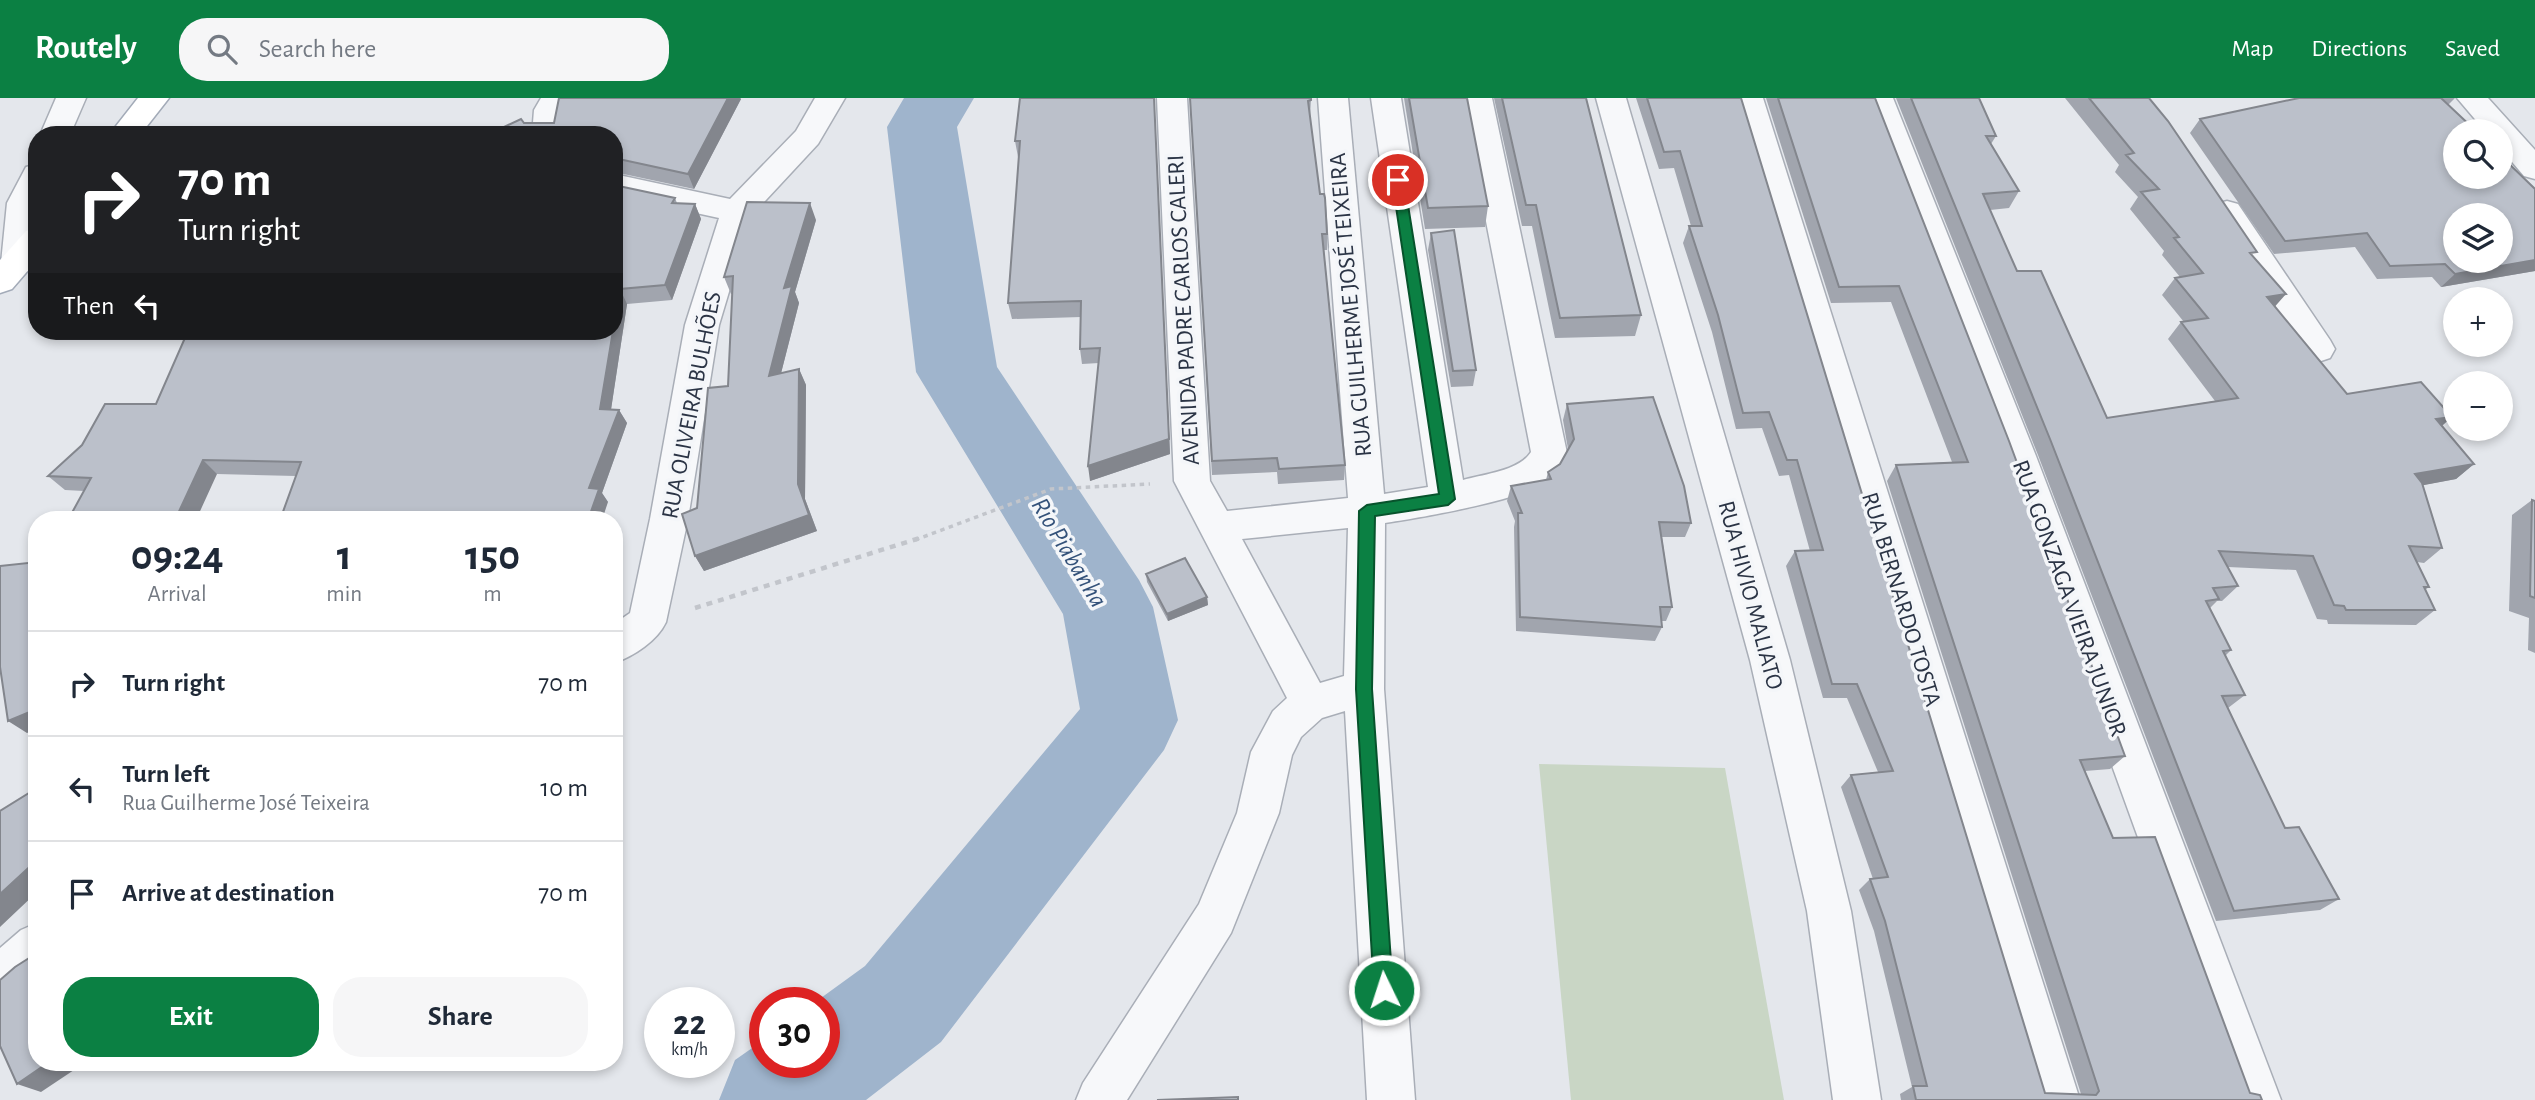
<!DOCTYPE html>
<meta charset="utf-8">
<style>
body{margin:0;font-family:"Alegreya Sans",sans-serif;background:#f6f6f7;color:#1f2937;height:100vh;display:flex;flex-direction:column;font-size:26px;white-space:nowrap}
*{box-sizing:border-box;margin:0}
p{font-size:23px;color:#747a83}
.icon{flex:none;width:38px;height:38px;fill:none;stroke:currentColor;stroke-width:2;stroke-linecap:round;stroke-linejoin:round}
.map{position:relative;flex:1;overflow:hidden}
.sheet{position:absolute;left:28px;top:413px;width:595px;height:560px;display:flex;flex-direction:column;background:#fff;border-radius:28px;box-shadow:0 4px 10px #0003}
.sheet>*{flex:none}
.hud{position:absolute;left:28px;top:28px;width:595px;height:214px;border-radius:28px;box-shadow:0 4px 10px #0003;background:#202124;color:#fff;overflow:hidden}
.controls{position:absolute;left:2443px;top:21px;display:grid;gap:14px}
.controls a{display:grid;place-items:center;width:70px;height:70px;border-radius:50%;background:#fff;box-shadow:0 4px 10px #0003;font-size:35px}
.speed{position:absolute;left:644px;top:889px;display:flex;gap:14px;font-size:35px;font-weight:700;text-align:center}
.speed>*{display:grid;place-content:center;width:91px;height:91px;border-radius:50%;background:#fff;box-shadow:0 4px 10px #0003;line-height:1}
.speed small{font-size:18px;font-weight:400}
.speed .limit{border:10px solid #d22;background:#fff;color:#111}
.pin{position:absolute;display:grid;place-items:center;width:60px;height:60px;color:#fff;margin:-30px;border:4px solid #fff;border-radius:50%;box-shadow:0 2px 7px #0007}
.me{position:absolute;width:77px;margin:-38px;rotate:356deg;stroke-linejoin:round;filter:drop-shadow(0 0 5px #0008)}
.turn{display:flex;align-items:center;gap:24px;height:147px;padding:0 35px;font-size:32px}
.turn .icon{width:91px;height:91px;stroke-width:2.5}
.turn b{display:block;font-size:49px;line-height:60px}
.then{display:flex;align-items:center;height:66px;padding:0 35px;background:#0003;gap:14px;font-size:26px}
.eta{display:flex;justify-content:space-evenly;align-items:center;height:119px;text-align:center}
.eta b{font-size:42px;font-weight:600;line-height:49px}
.button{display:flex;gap:14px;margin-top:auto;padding:14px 35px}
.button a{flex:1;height:80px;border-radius:28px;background:#0b8043;color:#fff;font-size:28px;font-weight:600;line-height:80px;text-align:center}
.button a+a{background:#f6f6f7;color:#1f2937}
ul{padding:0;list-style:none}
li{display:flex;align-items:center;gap:21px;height:105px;padding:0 35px;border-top:2px solid #e0e1e3}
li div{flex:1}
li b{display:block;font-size:26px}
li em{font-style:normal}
header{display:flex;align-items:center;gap:42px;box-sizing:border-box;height:98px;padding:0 35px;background:#0b8043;color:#fff}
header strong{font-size:33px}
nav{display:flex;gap:38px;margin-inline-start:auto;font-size:24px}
.search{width:490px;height:63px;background:#f6f6f7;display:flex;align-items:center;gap:18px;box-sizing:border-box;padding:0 24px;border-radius:28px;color:#747a83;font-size:26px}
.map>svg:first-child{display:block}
.green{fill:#c9d6c5}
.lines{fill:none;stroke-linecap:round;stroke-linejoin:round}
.river{fill:#9fb4cc;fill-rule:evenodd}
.minor-casing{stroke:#a9aeb7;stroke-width:3}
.major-casing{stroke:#a3abb8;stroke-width:3}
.path-far1{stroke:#c2c5cb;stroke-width:3.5;stroke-dasharray:4.5 4.5;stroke-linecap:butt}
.path{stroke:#c2c5cb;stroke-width:4.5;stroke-dasharray:6 6;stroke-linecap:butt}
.minor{fill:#f7f8fa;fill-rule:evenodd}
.major{fill:#fff;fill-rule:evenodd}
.wall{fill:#a1a5ae}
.shaded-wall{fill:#83868d}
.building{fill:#bbc0ca;stroke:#83868d;stroke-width:2;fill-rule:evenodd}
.route{fill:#0b8043;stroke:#07532c;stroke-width:2}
.labels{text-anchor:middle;stroke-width:7;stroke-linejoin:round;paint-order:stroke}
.street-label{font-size:24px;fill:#2b3445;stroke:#f4f6f9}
.water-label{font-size:26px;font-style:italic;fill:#34527a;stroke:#f4f6f9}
</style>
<header>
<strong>Routely</strong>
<div class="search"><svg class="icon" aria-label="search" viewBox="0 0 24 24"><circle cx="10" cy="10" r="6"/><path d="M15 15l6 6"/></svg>Search here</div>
<nav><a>Map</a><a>Directions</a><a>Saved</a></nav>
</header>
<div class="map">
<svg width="2535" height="1002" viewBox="0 0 2535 1002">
<rect width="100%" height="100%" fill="#e4e7ec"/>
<!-- green -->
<path class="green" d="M1539,666L1725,670L1784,1002H1571Z"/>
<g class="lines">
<!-- river -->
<path class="river" d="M904,0H974L957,29L997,269L1139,482L1153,509L1178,622L1164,652L941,944L866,1002H719L735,962L765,941V964H824V905H814L865,868L1080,611L1063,516L916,274L887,29Z"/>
<defs>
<path id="minor" d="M56,0H86L70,37H40Z
M541,0H571L564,12L562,37H532L534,12Z
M815,0H845L818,46L752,117L719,227L688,421L666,524C657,543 634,558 614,565V526L630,515L650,421L685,227L719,120L614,97V76L730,101L796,33Z
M1157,0H1187L1210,383L1227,413L1348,400L1318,0H1348L1384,396L1428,389L1371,0H1401L1463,382C1483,376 1519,373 1531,354L1462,0H1492L1567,355C1563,362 1559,373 1554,379C1533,401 1418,420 1385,425L1384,591L1415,1002H1367L1345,613L1322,620L1301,639L1292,657L1279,715L1231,835L1127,1002H1076L1083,985L1199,806L1237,715L1251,654L1273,613L1287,600L1174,383ZM1348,430L1344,578L1320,585L1242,441Z
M1596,0H1626L1790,562L1851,813L1881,1002H1833L1807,813L1750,562Z
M1733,0H1763L2080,1002H2032Z
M1863,0H1893L2036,358L2281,1002H2233L2000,358Z
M2457,0H2488L2535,52V81L2524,78L2501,51V33H2485Z
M37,66L33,165L28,173L17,176L6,173L1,165L7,105L26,69Z
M2227,103L2238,106L2330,242L2335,251L2330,260L2318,264L2306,260L2211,114L2216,106Z
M37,825V877L16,895L0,901V850L21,832Z"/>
<path id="major" d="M138,0H169L140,37H109Z
M37,130V162L12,191L0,195V162L26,133Z"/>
</defs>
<!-- minor casing -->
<use href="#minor" class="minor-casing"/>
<!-- major casing -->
<use href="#major" class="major-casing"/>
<!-- path-far1 -->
<path class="path-far1" d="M915,442L1051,391L1150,386"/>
<!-- path -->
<path class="path" d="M695,510L920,440"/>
<!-- minor -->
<use href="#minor" class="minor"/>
<!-- major -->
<use href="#major" class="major"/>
</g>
<!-- wall -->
<path class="wall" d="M559,0H740L741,1L694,91L614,74V37L524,25H554Z
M1020,0H1154L1170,356L1090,383L1099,265L1082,266L1080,251L1081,219L1012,221L1008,205L1019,59H1018L1015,43Z
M1190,0H1311L1310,19L1320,96L1327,136V152H1324L1345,367L1344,382L1278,386L1277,374L1212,377Z
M1404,0H1467L1488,108L1485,129L1425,131Z
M1494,0H1586L1641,217L1635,238L1555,240L1532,128H1522Z
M1636,0H1741L2045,995L2081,996L1887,383L1896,367L1952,364L1891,204L1831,205L1766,0H1875L2125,658L2110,671L2085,673L2113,740L2250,995L2262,1002H1901L1900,996L1912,989L1874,833L1859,792L1870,781H1873L1841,689L1851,677L1878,674L1847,600H1823L1786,468L1795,453H1810L1789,377L1779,378L1762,330L1736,331L1712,234L1683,145L1689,128H1691L1674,70L1659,71Z
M1896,0H1979L1996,38L1991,46L2019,93L2009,110L1990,112L2017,173L2107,320L2215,303L2168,241L2181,224H2184L2162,197L2175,180L2180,179L2162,157L2164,153L2130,111L2138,99L2115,74L2119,67L2065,0H2149L2253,159L2275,209L2347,296L2442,328L2474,366L2456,381L2423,387L2442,450L2424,465L2417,464L2429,489L2425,492L2435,512L2416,527L2328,526L2327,522L2317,521L2296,472L2228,469L2238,488L2222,503H2217L2210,510L2231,552L2225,558L2245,597L2228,610L2285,730L2339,801L2320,812L2216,823L2038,357Z
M2294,0H2455L2448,7L2535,91V173L2441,189L2432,179L2377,181L2355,149L2274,156L2190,35L2200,21L2295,1Z
M614,87L675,100L677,105L695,106L701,121L672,202L627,206L611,311L619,312L627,325L602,395L608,404L296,378L217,376L84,393L65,392L48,378L156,306Z
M816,122L795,194L799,205L781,275L799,271L806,287L805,401L817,433L704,473L695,458L697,410L728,288L732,196H731L724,179Z
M1431,135L1476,272L1473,288L1451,289L1428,152Z
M1567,306L1691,425L1685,439H1662L1672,509L1666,523H1661L1662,529L1655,543L1516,533L1514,429L1515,423L1507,403L1511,388L1546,382L1548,374L1560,366L1568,351L1563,322Z
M2532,402L2535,403V555L2528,552L2529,520L2509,513L2512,417Z
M1146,476L1207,499L1208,507L1168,523L1147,484Z"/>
<!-- shaded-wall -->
<path class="shaded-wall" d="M728,0H740L741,1L694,91L688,76Z
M1154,0L1170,356L1090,383L1088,368Z
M810,105L816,122L795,194L799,205L776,295L769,278L784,190Z
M695,106L701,121L672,202L665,187Z
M2535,162V173L2441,189L2455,176Z
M620,191L627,206L609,325L600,311L613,233H614V224Z
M2286,196L2271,213L2267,199Z
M100,233H155L107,241Z
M799,271L806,287L805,401L817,433L704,473L695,458L798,386Z
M619,312L627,325L602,395L608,404L602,422H588L589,390Z
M2452,319L2434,335L2436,321Z
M203,362L217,376L196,422H175Z
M2474,366L2456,381L2398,392L2415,376Z
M1207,499L1208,507L1168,523L1167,516Z
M37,611V631L27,635L8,623Z
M37,762V794L0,829V796Z
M49,964H86L41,994L17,986Z"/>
<!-- building -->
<path class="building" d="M559,0H728L688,76L614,60V37H487L521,21L524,25H554Z
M1020,0H1154L1169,341L1088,368L1100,250L1080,251L1081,203L1008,205L1020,43H1015Z
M1190,0H1311V2L1308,3L1320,96H1324L1325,100L1327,136H1322L1345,367L1279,371L1277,360L1212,363Z
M1409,0H1467L1488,108L1428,110Z
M1502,0H1586L1641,217L1560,220L1536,107H1526Z
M1647,0H1741L2045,995L2096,997L2099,993L1896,367L1968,364L1899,188L1839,189L1778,0H1875L2009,343L2125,658L2080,662L2113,740L2155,739L2250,995L2260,997L2262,1002H1916L1913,988H1927L1885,823L1870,781L1888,779L1851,677L1893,673L1857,586H1832L1795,453L1823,452L1797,362H1787L1769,314L1743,315L1718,217L1689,128H1702L1680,53L1664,54Z
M1911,0H1979L1996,38H1986L2019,93L1983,96L2017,173H2041L2107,320L2238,300L2181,224L2208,220L2175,180L2203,175L2174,140L2179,139L2141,94L2159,91L2126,57L2134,55L2089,0H2149L2168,23L2257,154L2250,155L2286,196L2267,199L2347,296L2421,284L2452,319L2436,321L2474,366L2415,376L2422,385L2442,450L2409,448L2429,489H2424L2435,512H2346L2344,508L2334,507L2313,458L2219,453L2238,488L2213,490L2219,501L2206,503L2231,552L2223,553L2245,597L2222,598L2285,730L2299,729L2339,801L2234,813L2050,341Z
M2299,0H2441L2476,33H2455V79H2501V58L2535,91V162L2455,176L2445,166L2390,168L2367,135L2285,143L2200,21ZM2455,117H2501V163H2455Z
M614,87L675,100L672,105L695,106L665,187L620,191L614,224Z
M747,104L810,105L784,190L792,188L769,278L799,271L798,386L809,417L695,458L682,416L697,410L708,290L728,288L733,178L724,179Z
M1454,132L1476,272L1453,273L1431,135Z
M188,233H613L600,311L619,312L589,390L599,391L588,422H280L301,364L203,362L175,422H68L91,380L48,378L82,347L105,306H156Z
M1653,299L1684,388L1691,425L1659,424L1672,509H1660L1662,529L1520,519L1518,415H1522L1511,388L1551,381L1548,374L1560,366L1574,341L1567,306Z
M2532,402L2535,403V500L2530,498Z
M1185,460L1207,499L1167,516L1146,476Z
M37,464V611L8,623L0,569V468Z
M37,690V762L0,796V713Z
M37,855V964H49L17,986L0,948V882L15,869Z
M1238,999V1002H1157Z"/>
<!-- route -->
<path class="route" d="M1398,77L1404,82L1455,401L1448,407L1375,418L1372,591L1393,892L1390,899L1384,902L1377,899L1374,892L1356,591L1359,413L1367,407L1439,396L1392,82Z"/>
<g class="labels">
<!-- street labels -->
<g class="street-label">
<text transform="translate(1350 207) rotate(-95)" y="8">RUA GUILHERME JOSÉ TEIXEIRA</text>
<text transform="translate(1183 212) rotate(-93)" y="8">AVENIDA PADRE CARLOS CALERI</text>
<text transform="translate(691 307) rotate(-79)" y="8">RUA OLIVEIRA BULHÕES</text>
<text transform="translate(1751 497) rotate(75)" y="8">RUA HIVIO MALIATO</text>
<text transform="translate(2070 500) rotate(70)" y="8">RUA GONZAGA VIEIRA JUNIOR</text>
<text transform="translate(1902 501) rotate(73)" y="8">RUA BERNARDO TOSTA</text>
</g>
<!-- water labels -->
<g class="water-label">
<text transform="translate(1070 454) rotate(59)" y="9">Rio Piabanha</text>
</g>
</g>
</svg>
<div class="controls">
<a><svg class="icon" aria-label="search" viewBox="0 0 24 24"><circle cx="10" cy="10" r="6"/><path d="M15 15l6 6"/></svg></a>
<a><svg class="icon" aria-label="layers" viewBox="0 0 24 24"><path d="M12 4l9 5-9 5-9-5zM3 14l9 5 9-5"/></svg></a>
<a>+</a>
<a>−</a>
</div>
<div class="speed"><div>22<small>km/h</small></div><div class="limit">30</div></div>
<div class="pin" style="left:1398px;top:82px;background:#d93025"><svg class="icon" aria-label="arrive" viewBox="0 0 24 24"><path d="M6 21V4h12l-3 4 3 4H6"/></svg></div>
<svg class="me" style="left:1384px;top:892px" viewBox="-20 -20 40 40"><circle r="17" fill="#0b8043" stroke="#fff" stroke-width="3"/><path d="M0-11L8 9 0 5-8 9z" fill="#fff"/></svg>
<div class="hud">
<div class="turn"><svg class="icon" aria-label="right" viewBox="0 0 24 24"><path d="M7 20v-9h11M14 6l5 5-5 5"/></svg><div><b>70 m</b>Turn right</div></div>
<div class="then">Then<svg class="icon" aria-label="left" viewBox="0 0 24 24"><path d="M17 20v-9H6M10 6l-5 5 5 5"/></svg></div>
</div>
<section class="sheet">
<div class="eta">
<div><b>09:24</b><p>Arrival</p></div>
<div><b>1</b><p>min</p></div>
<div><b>150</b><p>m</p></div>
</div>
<ul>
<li><svg class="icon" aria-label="right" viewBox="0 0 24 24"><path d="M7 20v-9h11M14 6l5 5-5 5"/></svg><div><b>Turn right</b></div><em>70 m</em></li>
<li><svg class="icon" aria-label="left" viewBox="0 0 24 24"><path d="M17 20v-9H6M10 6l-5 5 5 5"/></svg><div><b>Turn left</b><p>Rua Guilherme José Teixeira</p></div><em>10 m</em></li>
<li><svg class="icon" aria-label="arrive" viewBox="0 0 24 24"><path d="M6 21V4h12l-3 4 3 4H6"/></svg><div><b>Arrive at destination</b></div><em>70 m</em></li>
</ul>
<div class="button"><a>Exit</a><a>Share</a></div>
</section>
</div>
